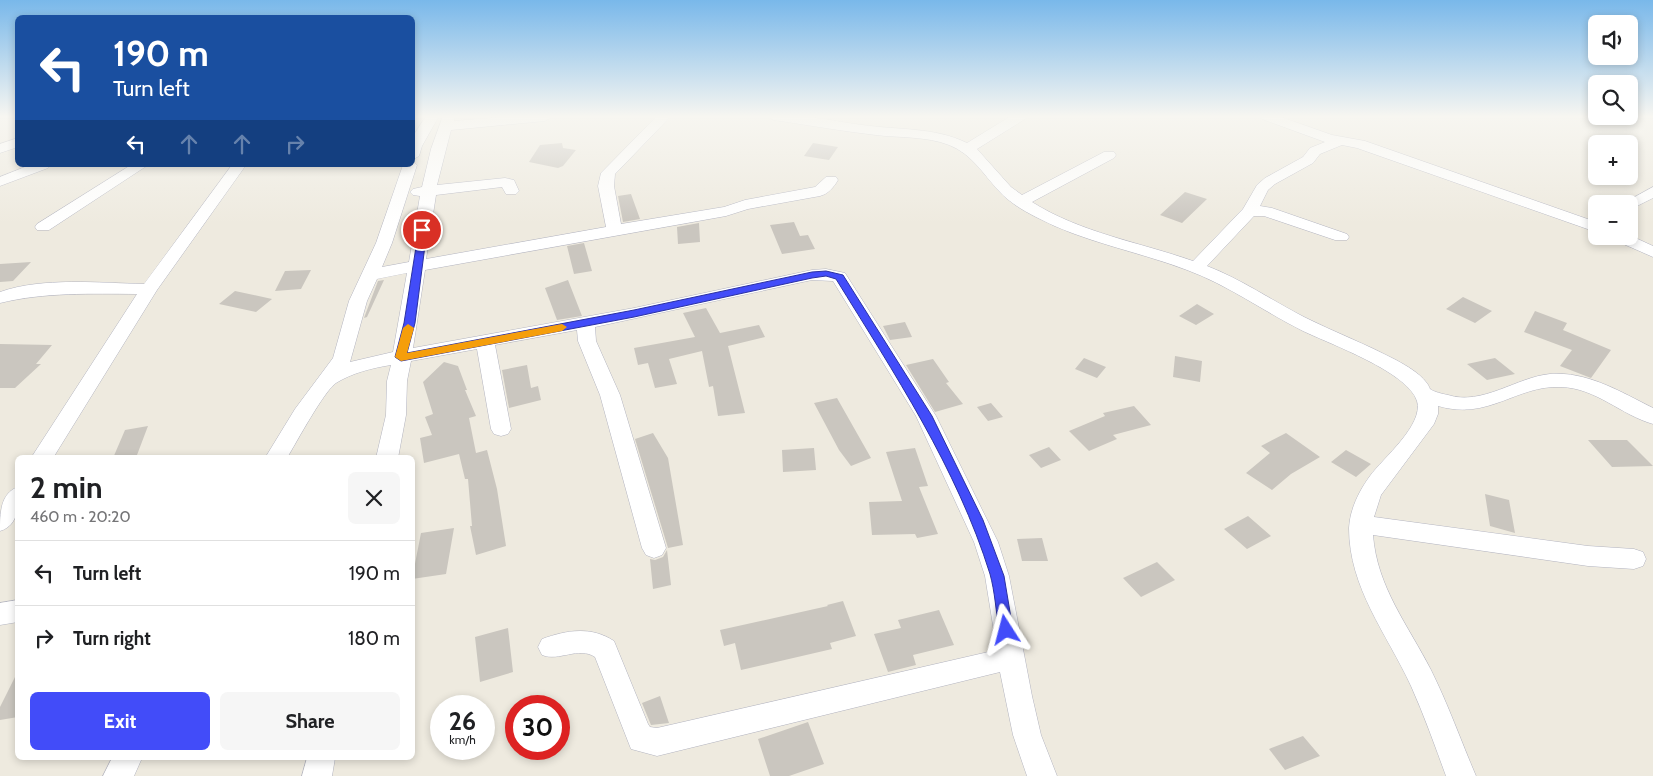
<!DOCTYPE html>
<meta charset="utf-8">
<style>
body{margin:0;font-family:Cabin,sans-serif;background:#f6f6f6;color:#202124;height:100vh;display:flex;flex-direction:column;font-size:19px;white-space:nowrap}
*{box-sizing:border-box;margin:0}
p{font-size:16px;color:#757577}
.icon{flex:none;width:28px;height:28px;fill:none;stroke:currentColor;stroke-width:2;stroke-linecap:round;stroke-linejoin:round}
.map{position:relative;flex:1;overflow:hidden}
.sheet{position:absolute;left:15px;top:455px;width:400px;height:305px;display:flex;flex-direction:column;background:#fff;border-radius:8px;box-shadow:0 2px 8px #0003}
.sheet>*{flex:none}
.banner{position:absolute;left:15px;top:15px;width:400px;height:152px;border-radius:8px;box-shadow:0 2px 8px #0003;background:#1a4fa0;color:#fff;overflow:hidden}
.buttons{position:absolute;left:1588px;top:15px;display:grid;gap:10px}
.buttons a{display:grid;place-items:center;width:50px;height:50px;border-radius:8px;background:#fff;box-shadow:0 2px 8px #0003;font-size:25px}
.speed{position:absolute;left:430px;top:695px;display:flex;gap:10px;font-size:25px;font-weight:700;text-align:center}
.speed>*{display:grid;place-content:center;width:65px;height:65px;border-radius:50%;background:#fff;box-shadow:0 2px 8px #0003;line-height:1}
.speed small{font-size:12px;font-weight:400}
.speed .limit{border:8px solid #d22;background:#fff;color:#111}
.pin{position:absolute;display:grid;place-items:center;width:42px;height:42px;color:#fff;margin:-21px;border:2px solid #fff;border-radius:50%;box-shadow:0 1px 5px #0007}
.me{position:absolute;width:55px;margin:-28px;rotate:351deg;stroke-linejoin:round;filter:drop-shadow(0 0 4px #0008)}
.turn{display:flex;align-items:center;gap:18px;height:105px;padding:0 15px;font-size:22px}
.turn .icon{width:65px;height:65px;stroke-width:2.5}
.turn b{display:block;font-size:35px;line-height:42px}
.lanes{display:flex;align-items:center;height:48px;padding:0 15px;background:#0003;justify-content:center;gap:25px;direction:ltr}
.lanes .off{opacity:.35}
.round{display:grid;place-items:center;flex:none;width:52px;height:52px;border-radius:8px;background:#f6f6f6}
.head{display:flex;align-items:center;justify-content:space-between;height:85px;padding:0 15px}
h1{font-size:30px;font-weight:700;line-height:38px}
.button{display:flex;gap:10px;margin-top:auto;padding:10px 15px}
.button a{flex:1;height:58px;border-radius:8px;background:#424cf9;color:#fff;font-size:20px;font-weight:700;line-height:58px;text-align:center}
.button a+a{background:#f6f6f6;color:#202124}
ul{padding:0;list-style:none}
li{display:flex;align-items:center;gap:15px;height:65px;padding:0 15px;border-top:1px solid #e0e0e0}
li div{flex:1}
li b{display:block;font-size:19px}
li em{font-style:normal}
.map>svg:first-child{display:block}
.building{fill:#cac6bf}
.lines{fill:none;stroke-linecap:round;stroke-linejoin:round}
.minor-casing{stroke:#b3b4c0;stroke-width:1}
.minor{fill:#fff;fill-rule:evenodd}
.route{fill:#424cf9;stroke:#2b31a2}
.slow{fill:#f59e0b}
</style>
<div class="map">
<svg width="1653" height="776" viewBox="0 0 1653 776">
<rect width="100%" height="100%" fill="#eeeadf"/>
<!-- building -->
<path class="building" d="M562,143L563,148L576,150L563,166L558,168L529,162L540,145Z
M813,143L838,147L829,160L804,156Z
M1185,192L1207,199L1182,223L1160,215Z
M631,194L640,219L623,222L618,196Z
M794,222L800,236L808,235L815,249L782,254L770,225Z
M699,223L700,242L678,244L677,227Z
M584,243L592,271L574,274L567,246Z
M31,262L13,281L0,282V264Z
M311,270L301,289L275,291L285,271Z
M384,280L367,317L364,318L378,281Z
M568,280L582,316L557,320L545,288Z
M235,291L272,299L256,312L219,304Z
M1463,297L1492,311L1475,323L1446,309Z
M1197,304L1214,314L1196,325L1179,316Z
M706,308L720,333L759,325L765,337L728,346L745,413L718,416L713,386L709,387L702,351L669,359L677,384L655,388L648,363L638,365L634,348L695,337L683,313Z
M1535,311L1567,323L1563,330L1611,350L1591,378L1560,366L1572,350L1524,332Z
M905,322L912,337L890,340L883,326Z
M0,344L52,345L36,364H41L15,388H0Z
M1175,356L1202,361L1200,382L1173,377Z
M1084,358L1106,367L1097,378L1075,369Z
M1495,358L1515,374L1487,380L1467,364Z
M933,359L949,382L946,383L963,404L935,412L906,365Z
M444,362L458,366L467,390H465L476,416L469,418L476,453L487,450L497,489L506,546L476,555L470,526H472L468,479H465L459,454L424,463L420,438L432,435L425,417L433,414L423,382Z
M527,365L531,388L538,386L541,400L509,408L502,370Z
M837,398L871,458L851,466L839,450L814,403Z
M991,403L1003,417L988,421L977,407Z
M1134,406L1151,425L1113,435L1117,439L1089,451L1069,431L1105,416L1103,413Z
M148,426L137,455L113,458L125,430Z
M653,433L668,458L683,545L668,548L635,439Z
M1286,433L1320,457L1291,474L1272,490L1246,473L1270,453L1261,446Z
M1588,440H1627L1653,466L1612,467Z
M1049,447L1061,460L1041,468L1029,455Z
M814,448L816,470L783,472L782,450Z
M915,448L928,486L919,487L938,534L917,538L915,534L872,535L869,502L902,501L886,452Z
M1346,450L1371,464L1356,477L1331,462Z
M1485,494L1509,500L1515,533L1490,526Z
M1248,516L1271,536L1247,549L1224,529Z
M454,528L446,574L412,579L421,533Z
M1042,538L1048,561H1022L1017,539Z
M667,550L671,585L653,589L650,559L655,560L663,557Z
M1157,562L1175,580L1141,597L1123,578Z
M843,601L856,636L830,643L832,649L741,670L735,643L724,646L720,630L828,606L827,605Z
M939,610L954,645L913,655L916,665L888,672L874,634L901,628L898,620Z
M508,628L513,672L480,682L475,637Z
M18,671V717L0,720V707Z
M660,696L669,723L651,725L642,703Z
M808,722L824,764L789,776H770L758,739Z
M1303,736L1320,756L1285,770L1269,749Z"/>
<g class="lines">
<defs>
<path id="minor" d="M426,116H439L422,146L419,156L412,160V138Z
M443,116H455L454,121L516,116L552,117L545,121L451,130L437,185L505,178L514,180L519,191L516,194H506L502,187L436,195L426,259L606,227L598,186L601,173L657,116H671L615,174L614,186L621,224L724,207L745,200L815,187L826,177H836L838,180C834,187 828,194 820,196L748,209L726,216L425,270L413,348L634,308L812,270L826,269L845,273L936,416L998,542L1009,576L1032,696L1041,735L1057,776H1027L1013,735L1000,672L657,756L631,749L595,657C578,646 559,662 542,655L538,647L542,639C567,630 591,626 614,641L648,724L650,727L657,728L997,650L985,576L974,542L916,416L833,281L812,280L595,327L596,341L620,395L666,548L662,555L654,558L646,555L642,548L600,395L578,341L577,330L495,345L511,429L508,434L501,436L494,434L491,429L477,349L411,361L407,381L406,415L398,458H376L386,415L387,381L391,365C372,368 352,373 336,383C324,391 296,443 287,458H265L295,409L333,358L349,301L376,243L403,165H412V161L417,165L392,243L382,267L409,262L420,196L413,195L410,192L413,189L422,187L431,149ZM407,273L393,352L350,362L367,301L377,279Z
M767,116C799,113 831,121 862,125C897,130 935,127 967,143L1011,116H1026L1025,119L977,149L1011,187L1022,195L1104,152H1114L1116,155L1114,158L1032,202C1081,233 1139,242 1193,261L1243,209L1257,185L1265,178L1303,157L1310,148L1325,142L1262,119L1261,116H1278L1332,135L1365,141L1596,222V232L1357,148L1342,145L1320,154L1313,163L1275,184L1268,190L1260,206L1272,208L1347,234L1349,237L1347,240H1335L1264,216H1254L1207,266C1241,279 1271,300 1304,317C1334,332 1366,344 1396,360C1407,366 1419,373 1426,382C1428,384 1429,387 1430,389C1434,392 1443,394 1448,395C1482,406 1517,377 1550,374C1587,371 1621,392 1653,408V424C1621,415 1596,388 1561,387C1516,385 1489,421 1438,406V414L1434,424L1381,495L1374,517L1588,546L1634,549L1643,552L1646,559L1643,566L1634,569L1588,566L1373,535C1377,587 1408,625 1431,670C1448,704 1461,741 1476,776H1446C1435,746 1424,715 1411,686C1387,634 1349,588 1349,528C1350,509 1359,491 1370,476C1383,458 1424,425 1417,401C1408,372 1330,344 1303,331C1263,311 1228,285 1187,270C1137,251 1083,242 1036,217C1022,210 1009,202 999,191C983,174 972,154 949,145C926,136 900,138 876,135C842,131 808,125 774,120Z
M18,138V147L0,153V144Z
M30,165H50L48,168L0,186V177Z
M131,165H148L49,230H37L35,227L37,224Z
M232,165H246L157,290L53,458H31L137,294C91,294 45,292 0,303V292C42,277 100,283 144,284Z
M1653,187V198L1629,210V204H1622Z
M1629,235L1653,246V257L1612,239L1610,236Z
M18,487C18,504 20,525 0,531C0,514 0,493 18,487Z
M18,600V622L0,625V603Z
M112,758H142L134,776H103Z
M307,758H335L332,776H302Z"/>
</defs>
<!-- minor casing -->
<use href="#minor" class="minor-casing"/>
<!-- minor -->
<use href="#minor" class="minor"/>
</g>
<!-- sky -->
<linearGradient id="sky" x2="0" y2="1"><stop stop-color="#79b8ea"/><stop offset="0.52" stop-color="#f7f6f1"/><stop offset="1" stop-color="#f7f6f1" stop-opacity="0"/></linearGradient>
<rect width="1653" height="224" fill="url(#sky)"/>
<!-- route -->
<path class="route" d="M419,228H425L427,230L415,323L407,353L634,310L812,272L826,271L843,275L932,416L983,520L1004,576L1013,630L1011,635L1006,637L1001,635L999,630C996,612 995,592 990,574C957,468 894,373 836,279L826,276L812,278L634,317L401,361L395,357L404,323Z"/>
<!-- slow -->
<path class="slow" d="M408,324L414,328L407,353L562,324L567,327L562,331L401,361L395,357L403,328Z"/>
</svg>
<div class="buttons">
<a><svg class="icon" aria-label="sound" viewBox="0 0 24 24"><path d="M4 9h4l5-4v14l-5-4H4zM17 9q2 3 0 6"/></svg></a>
<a><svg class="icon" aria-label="search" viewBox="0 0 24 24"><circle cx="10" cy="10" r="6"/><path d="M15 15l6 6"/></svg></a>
<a>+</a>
<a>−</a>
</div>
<div class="speed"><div>26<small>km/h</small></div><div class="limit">30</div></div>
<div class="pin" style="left:422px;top:230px;background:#d93025"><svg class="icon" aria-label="arrive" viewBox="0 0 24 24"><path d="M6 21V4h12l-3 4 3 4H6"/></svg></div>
<svg class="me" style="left:1006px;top:630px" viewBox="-20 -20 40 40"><path d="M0-17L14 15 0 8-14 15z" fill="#424cf9" stroke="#fff" stroke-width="4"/></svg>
<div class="banner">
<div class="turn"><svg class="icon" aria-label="left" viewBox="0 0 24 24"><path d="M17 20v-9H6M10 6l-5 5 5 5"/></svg><div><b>190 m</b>Turn left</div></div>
<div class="lanes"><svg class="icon" aria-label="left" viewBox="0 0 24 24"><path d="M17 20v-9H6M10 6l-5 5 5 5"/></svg><svg class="icon off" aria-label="ahead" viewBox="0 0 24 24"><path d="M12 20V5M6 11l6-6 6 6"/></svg><svg class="icon off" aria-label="ahead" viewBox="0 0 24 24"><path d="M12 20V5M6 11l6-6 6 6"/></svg><svg class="icon off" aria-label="right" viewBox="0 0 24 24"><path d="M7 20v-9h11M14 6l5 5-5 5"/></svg></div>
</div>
<section class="sheet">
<div class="head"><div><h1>2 min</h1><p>460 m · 20:20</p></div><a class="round"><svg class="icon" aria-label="close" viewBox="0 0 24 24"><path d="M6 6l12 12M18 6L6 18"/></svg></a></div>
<ul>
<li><svg class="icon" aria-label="left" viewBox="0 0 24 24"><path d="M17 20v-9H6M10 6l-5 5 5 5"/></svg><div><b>Turn left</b></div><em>190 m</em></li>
<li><svg class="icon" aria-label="right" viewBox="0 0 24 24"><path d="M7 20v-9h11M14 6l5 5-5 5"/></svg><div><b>Turn right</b></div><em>180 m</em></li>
</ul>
<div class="button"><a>Exit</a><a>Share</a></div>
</section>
</div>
